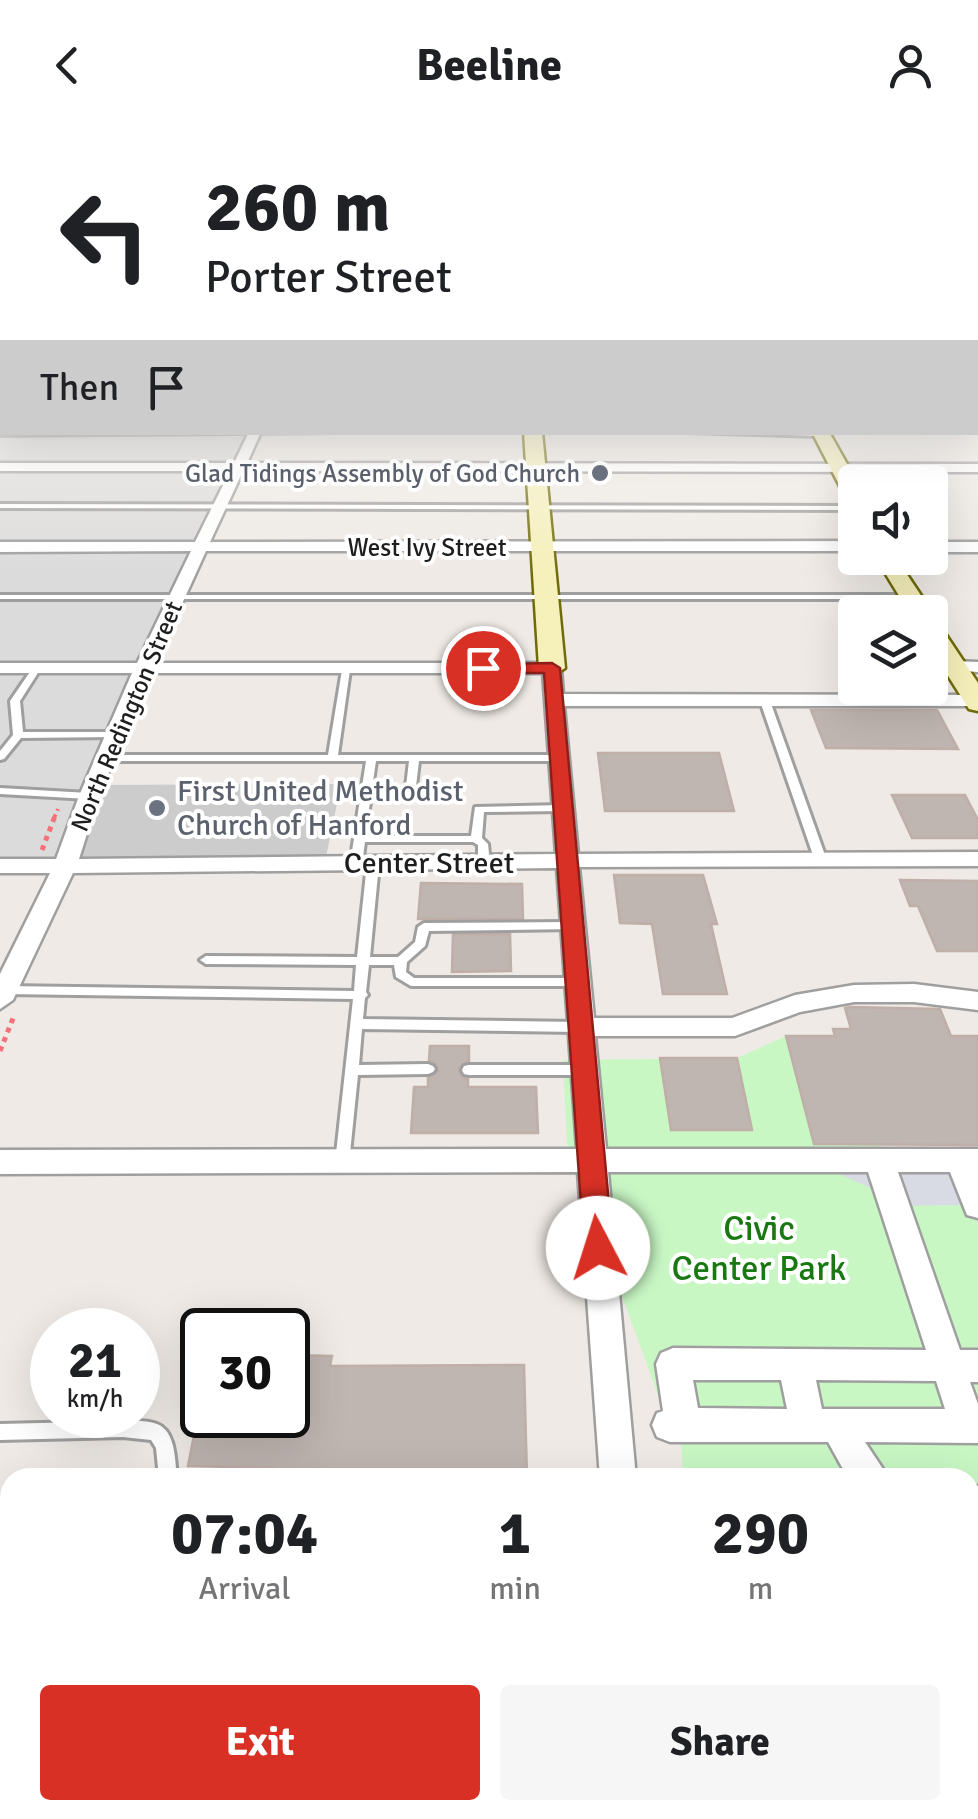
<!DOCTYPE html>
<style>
body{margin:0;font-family:Signika,sans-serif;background:#f6f6f6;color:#202124;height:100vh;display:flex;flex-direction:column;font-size:38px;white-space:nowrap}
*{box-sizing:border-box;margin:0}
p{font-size:32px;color:#757577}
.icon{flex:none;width:55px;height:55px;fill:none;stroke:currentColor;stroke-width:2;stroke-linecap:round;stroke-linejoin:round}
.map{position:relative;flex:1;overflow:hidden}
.drawer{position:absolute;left:0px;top:1338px;width:980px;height:352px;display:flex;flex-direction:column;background:#fff;border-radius:30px 30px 0 0;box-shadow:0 10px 40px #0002}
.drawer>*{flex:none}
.hud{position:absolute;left:0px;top:0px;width:980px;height:305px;box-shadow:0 10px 40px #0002;background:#fff;color:#202124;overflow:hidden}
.tools{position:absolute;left:838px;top:335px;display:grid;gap:20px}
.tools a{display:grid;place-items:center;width:110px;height:110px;border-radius:10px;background:#fff;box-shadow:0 10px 40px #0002;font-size:50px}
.speed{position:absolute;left:30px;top:1178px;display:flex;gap:20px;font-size:50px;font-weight:700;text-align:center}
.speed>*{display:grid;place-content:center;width:130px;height:130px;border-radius:50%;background:#fff;box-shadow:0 10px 40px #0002;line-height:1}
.speed small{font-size:25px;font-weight:400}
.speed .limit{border:5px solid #111;border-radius:15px;background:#fff;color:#111}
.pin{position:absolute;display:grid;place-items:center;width:85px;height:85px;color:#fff;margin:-42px;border:5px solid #fff;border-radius:50%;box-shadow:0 2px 10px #0007}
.me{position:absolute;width:110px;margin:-55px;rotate:355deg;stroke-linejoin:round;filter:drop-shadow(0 0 8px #0008)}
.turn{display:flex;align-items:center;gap:35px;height:210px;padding:0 40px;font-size:45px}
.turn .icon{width:130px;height:130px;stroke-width:2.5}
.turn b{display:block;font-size:70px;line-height:85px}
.then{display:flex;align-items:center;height:95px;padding:0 40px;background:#0003;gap:20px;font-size:38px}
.eta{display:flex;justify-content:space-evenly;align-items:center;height:170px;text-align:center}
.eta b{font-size:60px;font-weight:800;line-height:70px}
.action{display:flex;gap:20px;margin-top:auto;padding:20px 40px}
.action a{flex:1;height:115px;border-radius:10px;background:#d93025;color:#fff;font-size:40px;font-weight:800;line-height:115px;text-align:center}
.action a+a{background:#f6f6f6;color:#202124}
header{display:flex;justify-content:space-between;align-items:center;height:130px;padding:0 40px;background:#fff;font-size:45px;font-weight:800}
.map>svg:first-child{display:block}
.residential{fill:#dcdbdb}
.religious{fill:#ccc}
.park{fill:#c8f7c4}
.plaza{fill:#d9dbe4}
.building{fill:#bfb5b1;stroke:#c0aea8;stroke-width:2.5}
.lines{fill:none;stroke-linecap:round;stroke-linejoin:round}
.lane-casing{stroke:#9f9f9f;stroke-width:6}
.street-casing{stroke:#9f9f9f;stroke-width:5}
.secondary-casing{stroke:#706b0a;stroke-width:5}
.path-far1{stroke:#f3727a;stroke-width:4;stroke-dasharray:4 4;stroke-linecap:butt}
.path{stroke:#f3727a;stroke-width:5;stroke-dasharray:5 5;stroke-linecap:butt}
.lane{fill:#fff;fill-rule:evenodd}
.street{fill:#fff;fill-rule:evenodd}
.secondary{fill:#f6f0bb;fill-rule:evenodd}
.route{fill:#d93025;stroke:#8d1f18;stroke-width:2.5}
.worship-dot{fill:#6b7280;stroke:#fff;stroke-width:4}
.labels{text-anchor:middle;stroke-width:8;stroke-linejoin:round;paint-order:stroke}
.far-worship-label{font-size:25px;fill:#5b616d;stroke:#fff;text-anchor:end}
.far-street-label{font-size:25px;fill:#1e1e1e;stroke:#fff}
.worship-label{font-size:30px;fill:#5b616d;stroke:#fff;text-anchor:start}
.street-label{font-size:30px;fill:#1e1e1e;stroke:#fff}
.near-park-label{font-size:35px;fill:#197811;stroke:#fff}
</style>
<header><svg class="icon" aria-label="back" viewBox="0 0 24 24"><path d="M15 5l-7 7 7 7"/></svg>Beeline<svg class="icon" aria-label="person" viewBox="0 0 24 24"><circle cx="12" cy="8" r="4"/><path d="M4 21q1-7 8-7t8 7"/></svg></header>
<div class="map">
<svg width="978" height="1689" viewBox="0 0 978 1689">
<rect width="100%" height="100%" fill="#efeae5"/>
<!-- residential -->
<path class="residential" d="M0,223L2,302L255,303L66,734L0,736Z"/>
<!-- religious -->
<path class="religious" d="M341,654L326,727L66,734L93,655Z"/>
<!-- park -->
<path class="park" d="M786,906L814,1014H878L881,1022H978V1498L970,1501L978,1518V1689H746L744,1680H970V1348L683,1347L680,1294L666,1287L567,1014L563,930L737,928Z"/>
<!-- plaza -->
<path class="plaza" d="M806,1030H978L977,1075L894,1076L890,1066Z"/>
<!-- building -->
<path class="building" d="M811,580H937L958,619L826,618Z
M598,623H719L734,681H605Z
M892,665H965L978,690V708H912Z
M614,745H703L717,794H711L727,864H663L652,794L620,793Z
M900,750L978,751V821H937L918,776H910Z
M421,753L522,754L523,789H418Z
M453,804H510L511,841L452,842Z
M850,877L940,879L951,906H978V1015L814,1014L786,906H835L833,899H851L845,878Z
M430,916H469V931L459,938L461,946L468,949V957H536L538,1003H411L414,957H428V948L438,941L436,934L429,930Z
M660,928H737L752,1000H671Z
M288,1225L332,1226L330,1236L524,1235L527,1348H271L273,1338L188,1336L198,1285H288Z"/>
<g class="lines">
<defs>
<path id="lane" d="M0,244H2V248H0Z
M0,301L2,302H336L0,305Z
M689,302H821L823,304L820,306Z
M0,374L855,376V380L0,378Z
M0,465H909L913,467L909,469H0Z
M844,503H855V509L841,508V504Z
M37,535L41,538L20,571L23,602H115L118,603V607L21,608L4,629L0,630V621L13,605L10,571L34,536Z
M346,537L350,540L338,625H560L565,628L560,631H419L415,665L410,668L405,665L409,631H376L365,706H471L475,677L563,675L568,678L563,681L484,682L482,708L488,714L490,734L488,736H480L478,734V715L473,712H365L362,734L356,737L350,734L366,631H106L101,628L106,625H328L342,540Z
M765,568L770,571L826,728L824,730H816L814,728L760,571Z
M0,658L89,663L94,666L89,669L0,664Z
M373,731L379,734L370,827H398L415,812L418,797L424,793L571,792L577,796L575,799L429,801L425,816L407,832L406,842L414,848H575L581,852L575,856H411L396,847L394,835H369L366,862L368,865L365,868L363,889L579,892L586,897L579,902L362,899L359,935L428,934L433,936L435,939L433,942L428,944L358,945L349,1033L347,1037L342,1039L337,1037L335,1033L353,869L5,864L0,862L1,857L5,856L354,861L356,835L206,834L200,830L206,826L357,827L367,734Z
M469,935H583L588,936L590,940L588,944L583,945H469L464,944L462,940L464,936Z
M123,1291C133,1291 148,1290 157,1294C176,1301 175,1331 177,1348H159L156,1318L151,1310L123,1307L0,1310V1294Z
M248,1680H277L272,1689H243Z
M370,1680H392L391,1689H369Z"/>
<path id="street" d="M2,286V296L0,297V287Z
M249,302H261L247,333L978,334V342L243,341L210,412L855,411V421H206L155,533H552L561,538L563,564L978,565L977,576H564L578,724L978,722V736L579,737L594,888H732L795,865L854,855L914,854L978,862V880L914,872H854L800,882L735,906H595L606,1019H978V1088L967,1085L950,1042H898L960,1220H978V1252H970L978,1274V1313L865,1312L889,1348H848L828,1312H670L657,1307L652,1295L657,1283L663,1281L656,1234L661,1223L673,1218L926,1220L868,1042H608L636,1348H600L578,1042L0,1044V1020L577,1019L557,738L73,743L13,870L0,879V844L50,743H0V729H56L79,666L132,543H0V533H137L191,421L0,422V412H195L230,341H0V333H234ZM150,543H543L556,724L79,729L99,666ZM693,1250H781L787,1279L698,1278ZM816,1250L936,1251L945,1279H822Z
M930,412H978V422H930Z
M955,531L978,532V542L949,540L946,536Z
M978,1356V1394L970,1396V1358Z
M970,1637L978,1640V1689H959L955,1680H970Z
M637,1680H681L683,1689H639Z"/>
<path id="secondary" d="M0,219H2V227H0Z
M524,302H542L565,538L552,546L539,538Z
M812,302H829L857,352L855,372L845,366Z
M876,428H896L932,482L930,484L909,482Z
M930,491L938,493L978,553V581L969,579L930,517Z
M0,1610H10V1670H0Z"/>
</defs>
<!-- lane casing -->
<use href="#lane" class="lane-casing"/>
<!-- street casing -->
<use href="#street" class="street-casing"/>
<!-- secondary casing -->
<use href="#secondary" class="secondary-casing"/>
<!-- path-far1 -->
<path class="path-far1" d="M54,688L58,679"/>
<!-- path -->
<path class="path" d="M42,720L55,686
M0,921L14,886"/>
<!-- lane -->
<use href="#lane" class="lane"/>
<!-- street -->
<use href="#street" class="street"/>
<!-- secondary -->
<use href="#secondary" class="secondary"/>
</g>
<!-- sky -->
<linearGradient id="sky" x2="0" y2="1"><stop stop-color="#8ec2e2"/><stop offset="0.47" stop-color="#f8f6f3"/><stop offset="1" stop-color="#f8f6f3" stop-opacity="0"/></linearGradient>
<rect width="978" height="444" fill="url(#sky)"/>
<!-- route -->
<path class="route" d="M552,533L560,538L613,1118L608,1126L598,1130L588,1126L584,1118L544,543H483L475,538L483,534Z"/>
<!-- markers -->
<g class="worship-dot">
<circle cx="600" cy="343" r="10"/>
<circle cx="157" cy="678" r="10"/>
</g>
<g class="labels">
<!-- far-worship labels -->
<g class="far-worship-label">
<text x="580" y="352">Glad Tidings Assembly of God Church</text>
</g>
<!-- far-street labels -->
<g class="far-street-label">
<text x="427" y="426">West Ivy Street</text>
<text transform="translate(126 586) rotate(-67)" y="9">North Redington Street</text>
</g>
<!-- worship labels -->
<g class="worship-label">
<text x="177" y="671">First United Methodist<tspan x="177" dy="34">Church of Hanford</tspan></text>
</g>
<!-- street labels -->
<g class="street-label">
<text x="429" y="743">Center Street</text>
</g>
<!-- near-park labels -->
<g class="near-park-label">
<text x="759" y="1110">Civic<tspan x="759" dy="40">Center Park</tspan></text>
</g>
</g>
</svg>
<div class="tools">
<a><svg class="icon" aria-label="sound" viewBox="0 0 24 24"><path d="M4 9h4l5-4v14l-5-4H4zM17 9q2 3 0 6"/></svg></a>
<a><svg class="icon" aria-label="layers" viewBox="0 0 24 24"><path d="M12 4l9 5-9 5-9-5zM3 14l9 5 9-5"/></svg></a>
</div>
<div class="speed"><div>21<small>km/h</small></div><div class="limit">30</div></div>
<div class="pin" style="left:483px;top:538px;background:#d93025"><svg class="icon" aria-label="arrive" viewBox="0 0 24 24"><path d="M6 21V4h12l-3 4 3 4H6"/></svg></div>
<svg class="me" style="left:598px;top:1118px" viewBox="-20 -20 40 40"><circle r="19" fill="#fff"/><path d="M0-13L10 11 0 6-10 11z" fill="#d93025"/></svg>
<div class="hud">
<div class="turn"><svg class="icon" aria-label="left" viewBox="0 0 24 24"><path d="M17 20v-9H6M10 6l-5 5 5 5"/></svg><div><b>260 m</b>Porter Street</div></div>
<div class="then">Then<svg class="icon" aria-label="arrive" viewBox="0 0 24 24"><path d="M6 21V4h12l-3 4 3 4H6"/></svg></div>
</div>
<section class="drawer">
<div class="eta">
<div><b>07:04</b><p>Arrival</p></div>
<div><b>1</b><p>min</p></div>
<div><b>290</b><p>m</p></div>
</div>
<div class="action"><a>Exit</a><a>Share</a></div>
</section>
</div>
